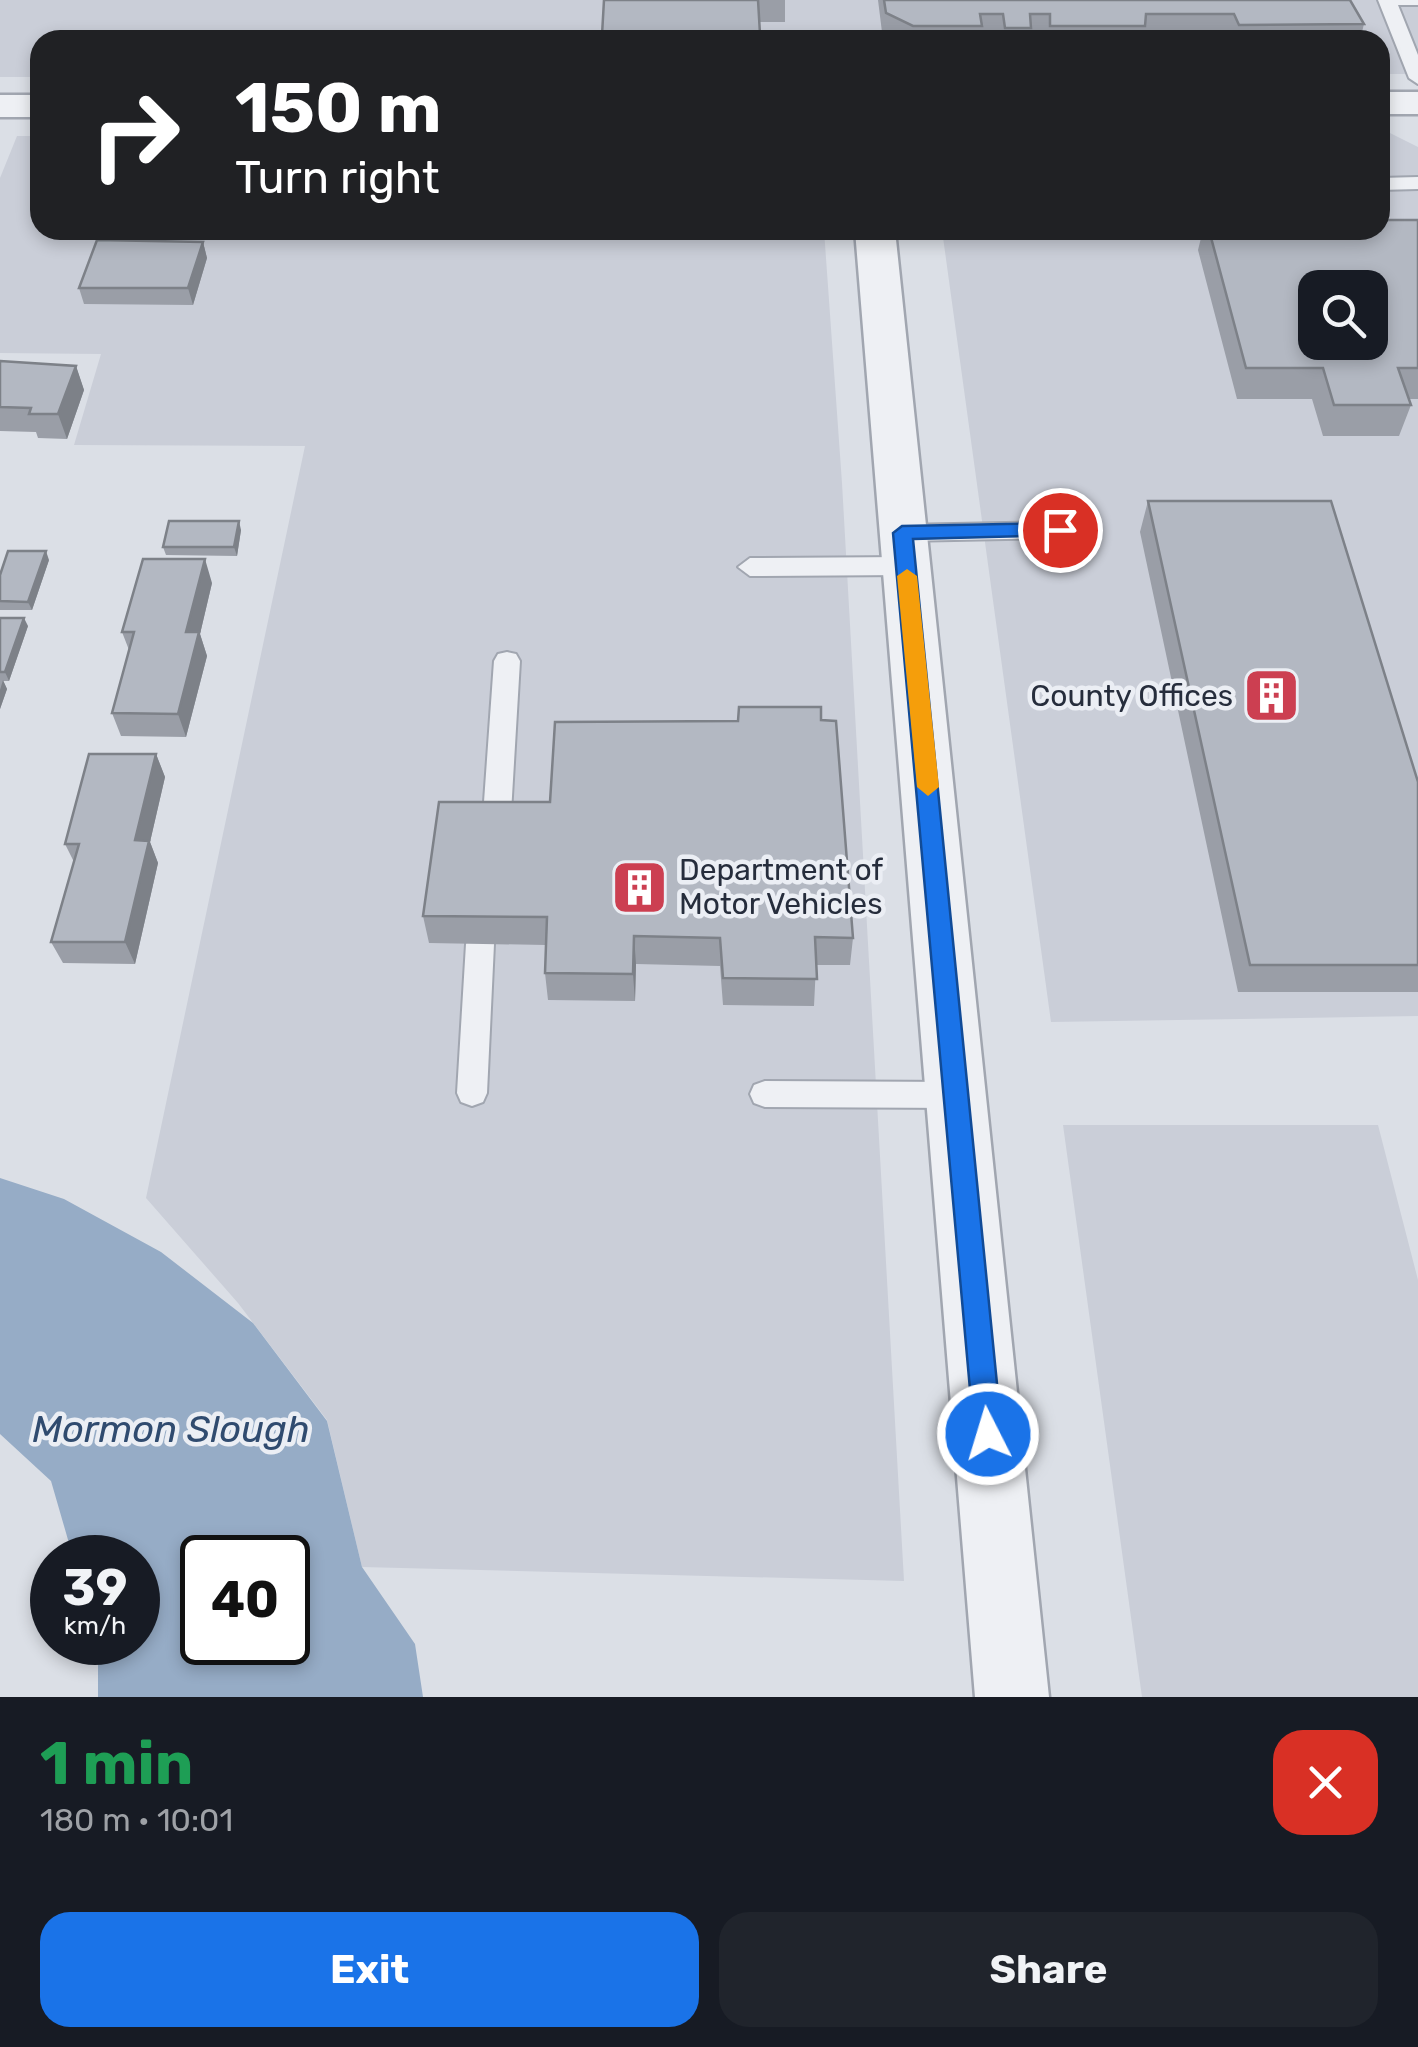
<!DOCTYPE html>
<meta charset="utf-8">
<style>
body{margin:0;font-family:Rubik,sans-serif;background:#20242c;color:#f1f3f6;height:100vh;display:flex;flex-direction:column;font-size:38px;white-space:nowrap}
*{box-sizing:border-box;margin:0}
p{font-size:32px;color:#9ea1a6}
.icon{flex:none;width:55px;height:55px;fill:none;stroke:currentColor;stroke-width:2;stroke-linecap:round;stroke-linejoin:round}
.map{position:relative;height:1697px;overflow:hidden}
.panel{display:flex;flex-direction:column;background:#171b24;flex:1}
.panel>*{flex:none}
.hud{position:absolute;left:30px;top:30px;width:1360px;height:210px;border-radius:30px;box-shadow:0 5px 15px #0003;background:#202124;color:#fff;overflow:hidden}
.tools{position:absolute;left:1298px;top:270px;display:grid;gap:20px}
.tools a{display:grid;place-items:center;width:90px;height:90px;border-radius:20px;background:#171b24;box-shadow:0 5px 15px #0003;font-size:50px}
.speed{position:absolute;left:30px;top:1535px;display:flex;gap:20px;font-size:50px;font-weight:700;text-align:center}
.speed>*{display:grid;place-content:center;width:130px;height:130px;border-radius:50%;background:#171b24;box-shadow:0 5px 15px #0003;line-height:1}
.speed small{font-size:25px;font-weight:400}
.speed .limit{border:5px solid #111;border-radius:15px;background:#fff;color:#111}
.pin{position:absolute;display:grid;place-items:center;width:85px;height:85px;color:#fff;margin:-42px;border:5px solid #fff;border-radius:50%;box-shadow:0 2px 10px #0007}
.me{position:absolute;width:110px;margin:-55px;rotate:355deg;stroke-linejoin:round;filter:drop-shadow(0 0 8px #0008)}
.turn{display:flex;align-items:center;gap:35px;height:210px;padding:0 40px;font-size:45px}
.turn .icon{width:130px;height:130px;stroke-width:2.5}
.turn b{display:block;font-size:70px;line-height:85px}
.round{display:grid;place-items:center;flex:none;width:105px;height:105px;border-radius:30px;background:#20242c}
.headline{display:flex;align-items:center;justify-content:space-between;height:170px;padding:0 40px}
h1{font-size:60px;font-weight:700;line-height:75px;color:#1e9e55}
.action{display:flex;gap:20px;margin-top:auto;padding:20px 40px}
.action a{flex:1;height:115px;border-radius:30px;background:#1a73e8;color:#fff;font-size:40px;font-weight:700;line-height:115px;text-align:center}
.action a+a{background:#20242c;color:#f1f3f6}
.map>svg:first-child{display:block}
.built{fill:#caced8;fill-rule:evenodd}
.water{fill:#96acc6;fill-rule:evenodd}
.lines{fill:none;stroke-linecap:round;stroke-linejoin:round}
.service-casing{stroke:#a1a6b0;stroke-width:4}
.tertiary-casing{stroke:#a1a6b0;stroke-width:5}
.service{fill:#eef0f4;fill-rule:evenodd}
.tertiary{fill:#eef0f4;fill-rule:evenodd}
.wall{fill:#9a9ea7}
.shaded-wall{fill:#7d8188}
.building{fill:#b3b8c2;stroke:#7d8188;stroke-width:2.5;fill-rule:evenodd}
.route{fill:#1a73e8;stroke:#114b97;stroke-width:2.5}
.slow{fill:#f59e0b}
.labels{text-anchor:middle;stroke-width:9;stroke-linejoin:round;paint-order:stroke}
.poi-label{font-size:30px;fill:#262d3c;stroke:#ebeef4;text-anchor:end}
.near-water-label{font-size:38px;font-style:italic;fill:#304b6f;stroke:#ebeef4}
</style>
<div class="map">
<svg width="1418" height="1697" viewBox="0 0 1418 1697">
<rect width="100%" height="100%" fill="#dbdfe6"/>
<!-- built -->
<path class="built" d="M0,0H1418V74H1380V40H40V77H0Z
M1380,133H1390L1418,147V1016L1051,1022L942,230H1380ZM1315,288H1370V342H1315Z
M17,136H40V230H824L842,483L904,1581L362,1567L327,1420L238,1303L146,1198L305,446L74,445L101,354L0,353V178Z
M1063,1125H1378L1418,1280V1697H1142Z"/>
<!-- water -->
<path class="water" d="M0,1178L64,1199L161,1252L253,1323L327,1421L362,1567L415,1644L423,1697H98V1643L138,1642V1558L73,1557L51,1481L0,1434ZM202,1558H288V1642H202Z"/>
<g class="lines">
<defs>
<path id="service" d="M1378,0H1418V5H1398L1418,55V84L1409,78Z
M1418,177V189L1380,190V178Z
M1061,522L1073,530L1061,538L903,541L891,533L903,525Z
M906,557L918,566L906,575L750,576L738,567L750,558Z
M507,652L516,654L520,661L510,830L506,838L496,841L486,838L482,830L494,661L498,654Z
M480,932L490,936L494,944L487,1093L483,1102L472,1106L461,1102L457,1093L466,944L470,936Z
M765,1081L958,1082L969,1086L973,1095L969,1104L958,1108L765,1107L754,1103L750,1094L754,1085Z"/>
<path id="tertiary" d="M1380,92H1418V114H1380Z
M0,95H40V117H0Z
M855,230H895L1049,1697H975Z"/>
</defs>
<!-- service casing -->
<use href="#service" class="service-casing"/>
<!-- tertiary casing -->
<use href="#tertiary" class="tertiary-casing"/>
<!-- service -->
<use href="#service" class="service"/>
<!-- tertiary -->
<use href="#tertiary" class="tertiary"/>
</g>
<!-- wall -->
<path class="wall" d="M604,0H785V22H759L760,40H603Z
M878,0H1350L1364,24L1360,40H883Z
M1418,220V399H1409L1411,405L1399,436H1323L1312,399H1237L1198,250L1203,230H1380Z
M203,242L207,258L193,305L84,304L79,288Z
M0,361L76,366L84,390L67,439L38,438L36,432L0,431Z
M1148,501L1418,782V992H1238L1140,532Z
M241,530L237,556L166,555L163,547Z
M49,560L32,610H0V575Z
M212,583L200,634L207,656L186,737L121,736L112,713L129,650L122,632Z
M0,618L28,626L9,681H3L7,689L0,709Z
M156,754L165,777L150,842L158,863L135,964L63,963L51,942L74,862L65,844Z
M550,802L853,938L850,965H816L814,1006L723,1005L720,966L636,964L635,1001L548,1000L545,973L546,945L429,943L423,916Z"/>
<!-- shaded-wall -->
<path class="shaded-wall" d="M203,242L207,258L193,305L188,288Z
M76,366L84,390L67,439L58,414Z
M239,521L241,530L237,556L234,547Z
M46,551L49,560L32,610L28,602Z
M205,559L212,583L200,634L207,656L186,737L178,714L186,632Z
M24,618L28,626L9,681L5,672Z
M3,680L7,689L0,709V690Z
M156,754L165,777L150,842L158,863L135,964L125,942L135,840Z
M634,936L636,964L635,1001L633,974Z"/>
<!-- building -->
<path class="building" d="M604,0H758L760,34L602,35Z
M884,0H1350L1364,24L1239,25L1234,14H1146L1145,26H1050V14H1030L1031,28H1005L1003,14H980L982,26H913L886,13Z
M1380,220H1418V368H1398L1411,405H1334L1323,368H1246L1209,230H1380ZM1315,288H1370V342H1315Z
M97,240L203,242L188,288H79Z
M0,361L76,366L58,414H29L31,408L0,407Z
M1148,501H1331L1418,782V965H1250Z
M169,521H239L234,547H163Z
M8,551H46L28,602L0,601V575Z
M143,559H205L186,632H199L178,714L112,713L134,632H122Z
M0,618H24L5,672H0Z
M739,707H821V720L836,721L853,938L815,937L817,979L723,978L720,938L634,936L633,974L545,973L547,917L423,916L439,802H550L555,722L738,721Z
M89,754H156L135,840L149,841L125,942H51L79,844H65Z"/>
<!-- route -->
<path class="route" d="M1060,523L1067,525V535L913,539L1002,1434L998,1443L988,1448L978,1443L974,1434L893,533L902,526Z"/>
<!-- slow -->
<path class="slow" d="M907,569L917,576L939,787L928,796L917,787L897,576Z"/>
<!-- icons -->
<defs>
<symbol id="building-square" viewBox="-11 -11 22 22"><rect x="-9" y="-9" width="18" height="18" rx="4" fill="#cc3f51" stroke="#ebeef4"/><path d="M-4-6H4V6H1V3H-1V6H-4ZM-2.5-4.3h1.7v1.8h-1.7ZM.8-4.3h1.7v1.8H.8ZM-2.5-1h1.7V.8h-1.7ZM.8-1h1.7V.8H.8Z" fill="#fff"/></symbol>
</defs>
<g fill-rule="evenodd">
<use href="#building-square" x="1240" y="664" width="63" height="63"/>
<use href="#building-square" x="608" y="856" width="63" height="63"/>
</g>
<g class="labels">
<!-- poi labels -->
<g class="poi-label">
<text x="1233" y="706">County Offices</text>
<text x="679" y="880" text-anchor="start">Department of<tspan x="679" dy="34">Motor Vehicles</tspan></text>
</g>
<!-- near-water labels -->
<g class="near-water-label">
<text x="171" y="1442">Mormon Slough</text>
</g>
</g>
</svg>
<div class="tools">
<a><svg class="icon" aria-label="search" viewBox="0 0 24 24"><circle cx="10" cy="10" r="6"/><path d="M15 15l6 6"/></svg></a>
</div>
<div class="speed"><div>39<small>km/h</small></div><div class="limit">40</div></div>
<div class="pin" style="left:1060px;top:530px;background:#d93025"><svg class="icon" aria-label="arrive" viewBox="0 0 24 24"><path d="M6 21V4h12l-3 4 3 4H6"/></svg></div>
<svg class="me" style="left:988px;top:1434px" viewBox="-20 -20 40 40"><circle r="17" fill="#1a73e8" stroke="#fff" stroke-width="3"/><path d="M0-11L8 9 0 5-8 9z" fill="#fff"/></svg>
<div class="hud">
<div class="turn"><svg class="icon" aria-label="right" viewBox="0 0 24 24"><path d="M7 20v-9h11M14 6l5 5-5 5"/></svg><div><b>150 m</b>Turn right</div></div>
</div>
</div>
<section class="panel">
<div class="headline"><div><h1>1 min</h1><p>180 m · 10:01</p></div><a class="round" style="background:#d93025;color:#fff"><svg class="icon" aria-label="close" viewBox="0 0 24 24"><path d="M6 6l12 12M18 6L6 18"/></svg></a></div>
<div class="action"><a>Exit</a><a>Share</a></div>
</section>
